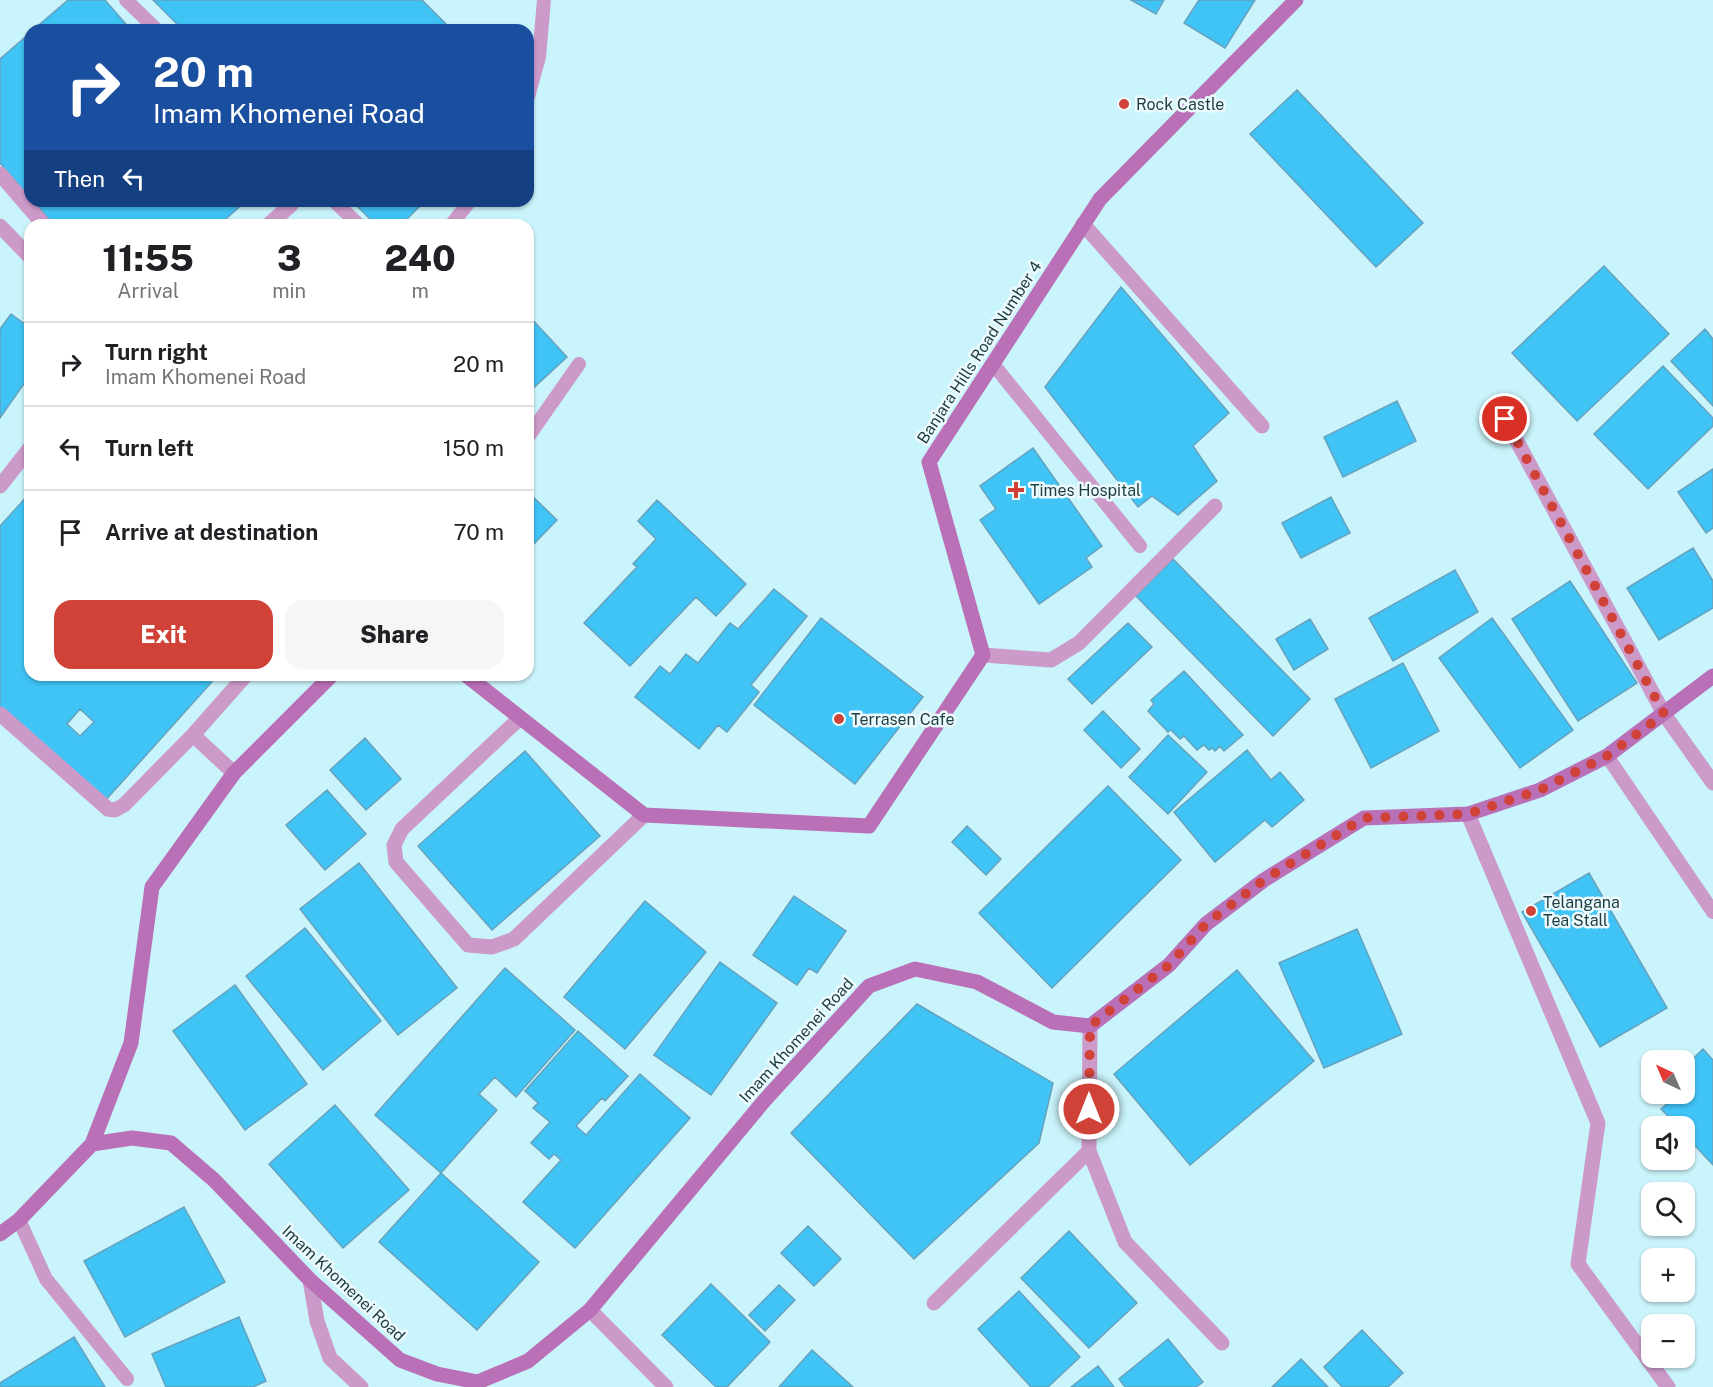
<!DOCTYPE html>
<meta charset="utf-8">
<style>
body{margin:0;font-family:"Public Sans",sans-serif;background:#f6f6f6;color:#202124;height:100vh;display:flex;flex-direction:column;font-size:22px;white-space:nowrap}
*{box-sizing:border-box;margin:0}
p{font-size:20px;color:#757577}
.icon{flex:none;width:33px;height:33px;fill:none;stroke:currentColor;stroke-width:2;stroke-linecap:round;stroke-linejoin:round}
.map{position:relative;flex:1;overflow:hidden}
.details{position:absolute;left:24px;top:219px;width:510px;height:462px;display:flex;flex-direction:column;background:#fff;border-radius:18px;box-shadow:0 2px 4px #0004}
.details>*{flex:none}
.guide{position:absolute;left:24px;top:24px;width:510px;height:183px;border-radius:18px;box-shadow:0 2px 4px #0004;background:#1a4fa0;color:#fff;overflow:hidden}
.needle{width:39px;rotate:316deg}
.fabs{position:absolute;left:1641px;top:1050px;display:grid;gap:12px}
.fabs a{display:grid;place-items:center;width:54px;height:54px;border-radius:12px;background:#fff;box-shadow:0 2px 4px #0004;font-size:30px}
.pin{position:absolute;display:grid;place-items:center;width:51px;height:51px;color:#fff;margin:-26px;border:3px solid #fff;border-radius:50%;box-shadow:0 2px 6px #0007}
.me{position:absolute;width:66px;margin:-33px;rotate:0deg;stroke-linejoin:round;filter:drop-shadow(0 0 4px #0008)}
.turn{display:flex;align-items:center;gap:21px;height:126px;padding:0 30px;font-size:27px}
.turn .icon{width:78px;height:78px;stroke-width:2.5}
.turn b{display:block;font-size:42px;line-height:51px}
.then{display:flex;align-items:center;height:57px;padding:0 30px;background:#0003;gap:12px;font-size:22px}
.eta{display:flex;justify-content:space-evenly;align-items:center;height:102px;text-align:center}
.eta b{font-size:36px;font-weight:800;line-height:42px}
.button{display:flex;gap:12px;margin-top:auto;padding:12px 30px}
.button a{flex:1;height:69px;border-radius:18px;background:#d04237;color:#fff;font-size:24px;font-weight:800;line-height:69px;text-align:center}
.button a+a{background:#f6f6f6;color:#202124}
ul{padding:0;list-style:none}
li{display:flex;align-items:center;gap:18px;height:84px;padding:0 30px;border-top:2px solid #e0e0e0}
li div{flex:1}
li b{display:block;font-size:22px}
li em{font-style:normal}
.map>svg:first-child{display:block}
.building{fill:#40c3f5;stroke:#66a2bd;stroke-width:1.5;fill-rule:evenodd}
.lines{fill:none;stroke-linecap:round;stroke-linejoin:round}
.lane{stroke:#cc9ac9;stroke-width:14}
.street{stroke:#cc9ac9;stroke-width:15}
.secondary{stroke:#ba70b7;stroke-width:15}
.route{stroke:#d04237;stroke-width:10;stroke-dasharray:0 18}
.poi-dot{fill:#d04237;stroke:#eefbfe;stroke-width:2}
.labels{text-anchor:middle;stroke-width:5;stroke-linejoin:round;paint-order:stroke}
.poi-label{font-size:16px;fill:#1e3d41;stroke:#eefbfe;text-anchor:start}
.street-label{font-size:16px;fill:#1e3d41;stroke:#eefbfe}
</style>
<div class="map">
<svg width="1713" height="1387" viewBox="0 0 1713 1387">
<rect width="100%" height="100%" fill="#caf4fb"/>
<!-- building -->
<path class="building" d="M68,0H105L131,30H33Z
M153,0H422L452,30H183Z
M1131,0H1164L1156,14Z
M1199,0H1255L1225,48L1184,23Z
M30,33V198L0,163V59Z
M1297,90L1423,223L1376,267L1250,134Z
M33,201H246L219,225H54Z
M352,201H425L401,225H376Z
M1604,266L1669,334L1577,421L1512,353Z
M1121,287L1229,413L1193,446L1217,481L1178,515L1152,496L1138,507L1045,387Z
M11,314L30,328V375L0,418V329Z
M528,315L567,357L528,393Z
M1705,329L1713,339V406L1671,361Z
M1663,366L1713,418V426L1648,489L1594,434Z
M1397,401L1416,441L1343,477L1324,437Z
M1033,448L1102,546L1086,558L1092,567L1039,604L980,520L996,509L980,486Z
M1713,469V528L1706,533L1678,492Z
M528,492L557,520L528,550Z
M30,493V675H218L104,802L0,708V526ZM80,709L94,722L80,736L67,724Z
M1331,497L1350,533L1301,558L1282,523Z
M657,500L746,584L716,616L696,597L630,666L584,623L637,567L633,564L656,539L638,521Z
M1693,548L1713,581V608L1659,640L1627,588Z
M1173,559L1310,699L1273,736L1136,596Z
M1455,570L1478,612L1393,661L1369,618Z
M1570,581L1637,683L1578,721L1512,619Z
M774,589L807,616L751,685L759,692L727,732L718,725L699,749L635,697L660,666L670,674L686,654L698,663L730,623L738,629Z
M821,618L923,697L855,784L754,705Z
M1492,618L1573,730L1520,768L1439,658Z
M1310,619L1328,649L1294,670L1276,639Z
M1128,623L1152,647L1092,704L1068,679Z
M1403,663L1439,731L1371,768L1335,699Z
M1184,671L1243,735L1224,751L1220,746L1215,751L1212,748L1209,750L1204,745L1197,750L1184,736L1180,739L1171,730L1168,732L1148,711L1154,704L1151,700Z
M1103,711L1140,749L1121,768L1084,730Z
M1168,735L1207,772L1168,814L1129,777Z
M365,738L401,779L366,810L330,770Z
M1247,750L1271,780L1280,772L1304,800L1272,827L1265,820L1215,862L1174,812Z
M525,751L600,836L492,930L418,846Z
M1108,786L1181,860L1052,988L979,913Z
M327,790L366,834L325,870L286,825Z
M967,826L1001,859L986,875L952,842Z
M359,863L457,988L398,1035L300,909Z
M1589,873L1667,1008L1600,1047L1522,912Z
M794,896L846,931L817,973L809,968L797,985L753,955Z
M645,901L706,952L625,1049L564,997Z
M305,928L381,1021L323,1070L246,976Z
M1357,929L1402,1034L1324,1068L1279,963Z
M720,962L777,1003L711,1095L654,1055Z
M505,968L575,1030L516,1097L495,1077L479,1094L497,1110L441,1173L375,1115Z
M1237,970L1314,1061L1190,1165L1114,1074Z
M235,985L307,1084L245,1130L173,1031Z
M917,1004L1053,1083L1039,1143L914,1259L791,1133Z
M578,1031L628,1076L605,1101L602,1098L576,1126L586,1135L640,1074L690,1118L575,1248L523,1202L561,1160L554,1154L549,1159L531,1143L550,1122L533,1108L538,1103L525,1091Z
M1703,1049L1713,1060V1165L1684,1134V1126H1678L1661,1109L1678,1094H1684V1088L1691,1082L1684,1076V1067Z
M335,1105L409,1190L343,1248L269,1164Z
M441,1173L539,1262L477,1330L379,1242Z
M184,1207L225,1282L125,1337L84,1261Z
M808,1226L841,1259L814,1286L781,1253Z
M1069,1231L1137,1303L1089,1348L1021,1278Z
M711,1284L770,1342L727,1387H716L662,1335Z
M779,1285L795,1300L765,1331L749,1315Z
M1019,1291L1080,1357L1048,1387H1031L978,1329Z
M239,1317L266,1381L253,1387H166L152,1354Z
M1362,1330L1403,1373L1388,1387H1342L1324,1367Z
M74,1337L105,1387H0V1383Z
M1168,1339L1203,1382L1196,1387H1125L1119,1379Z
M812,1350L853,1387H779Z
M1301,1359L1328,1387H1272Z
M1098,1366L1114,1387H1071Z"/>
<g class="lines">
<!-- lane -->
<path class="lane" d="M126,0L157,30
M528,97L539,57L544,0
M334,201L359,225
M451,225L470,201
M993,364L1140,546
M528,437L579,364
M1607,756L1713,912
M19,1220L46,1279L127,1379"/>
<!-- street -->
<path class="street" d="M0,174L44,225
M1083,224L1262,426
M268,225L291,205
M0,226L30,257
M1505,419L1664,714L1713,783
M0,486L30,448
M983,655L1051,660L1079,643L1215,506
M0,714L108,809L115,810L124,805L193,735L234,773
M520,718L402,829L394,845L396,862L468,945L492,947L514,939L644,815
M193,735L246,675
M1468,814L1598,1123L1578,1264L1668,1387
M1090,1026L1089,1151L1125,1242L1222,1343
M310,1280L317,1321L330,1358L361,1387
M934,1303L1089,1151
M590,1310L666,1387"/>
<!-- secondary -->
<path class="secondary" d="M466,675L644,815L869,826L983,655L929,462L1100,199L1296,0
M92,1144L132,1138L171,1143L214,1180L310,1280L400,1360L437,1374L478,1382L528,1361L590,1310L764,1101L869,986L915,969L977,982L1053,1022L1090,1026L1169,965L1206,924L1264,880L1364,818L1468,814L1540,790L1607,756L1713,676
M0,1234L19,1220L92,1144L131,1043L152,887L234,773L332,675"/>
</g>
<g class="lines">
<!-- route -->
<path class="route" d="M1089,1109L1090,1026L1169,965L1206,924L1264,880L1364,818L1468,814L1540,790L1607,756L1664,714L1505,419"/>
</g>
<!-- markers -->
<g class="poi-dot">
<circle cx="1124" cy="104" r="6"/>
<path d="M1013 481h6v6h6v6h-6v6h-6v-6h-6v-6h6z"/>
<circle cx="839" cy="719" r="6"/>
<circle cx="1531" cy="911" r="6"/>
</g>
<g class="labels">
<!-- poi labels -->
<g class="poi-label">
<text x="1136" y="110">Rock Castle</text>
<text x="1030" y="496">Times Hospital</text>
<text x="851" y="725">Terrasen Cafe</text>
<text x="1543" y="908">Telangana<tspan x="1543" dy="18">Tea Stall</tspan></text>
</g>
<!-- street labels -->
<g class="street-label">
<text transform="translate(979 352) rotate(-57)" y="6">Banjara Hills Road Number 4</text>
<text transform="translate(796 1040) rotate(-48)" y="6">Imam Khomenei Road</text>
<text transform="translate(344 1283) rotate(43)" y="6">Imam Khomenei Road</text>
</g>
</g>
</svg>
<div class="fabs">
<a><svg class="needle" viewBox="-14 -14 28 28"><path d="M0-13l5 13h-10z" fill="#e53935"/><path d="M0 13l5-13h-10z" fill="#757577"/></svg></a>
<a><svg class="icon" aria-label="sound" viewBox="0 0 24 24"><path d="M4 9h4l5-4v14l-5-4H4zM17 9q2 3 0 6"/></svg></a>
<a><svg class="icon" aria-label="search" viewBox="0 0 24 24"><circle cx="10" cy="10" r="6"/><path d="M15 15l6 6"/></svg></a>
<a>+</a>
<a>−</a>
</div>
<div class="pin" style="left:1505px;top:419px;background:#d93025"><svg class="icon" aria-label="arrive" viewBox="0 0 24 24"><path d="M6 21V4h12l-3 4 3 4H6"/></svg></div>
<svg class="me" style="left:1089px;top:1109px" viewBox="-20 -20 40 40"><circle r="17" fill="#d04237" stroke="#fff" stroke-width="3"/><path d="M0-11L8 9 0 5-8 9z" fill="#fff"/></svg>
<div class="guide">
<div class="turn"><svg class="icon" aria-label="right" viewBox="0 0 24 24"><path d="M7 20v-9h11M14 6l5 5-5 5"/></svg><div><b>20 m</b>Imam Khomenei Road</div></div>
<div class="then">Then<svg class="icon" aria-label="left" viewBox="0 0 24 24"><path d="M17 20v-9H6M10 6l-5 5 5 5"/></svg></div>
</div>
<section class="details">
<div class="eta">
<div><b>11:55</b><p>Arrival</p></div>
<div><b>3</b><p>min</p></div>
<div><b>240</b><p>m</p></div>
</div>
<ul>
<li><svg class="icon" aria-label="right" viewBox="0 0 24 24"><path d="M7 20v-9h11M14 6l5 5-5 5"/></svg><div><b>Turn right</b><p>Imam Khomenei Road</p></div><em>20 m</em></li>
<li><svg class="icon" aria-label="left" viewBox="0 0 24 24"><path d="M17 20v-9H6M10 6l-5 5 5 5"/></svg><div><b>Turn left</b></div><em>150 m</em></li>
<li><svg class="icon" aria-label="arrive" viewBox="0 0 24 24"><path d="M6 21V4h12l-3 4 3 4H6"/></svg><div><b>Arrive at destination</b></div><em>70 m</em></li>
</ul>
<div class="button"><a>Exit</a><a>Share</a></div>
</section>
</div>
